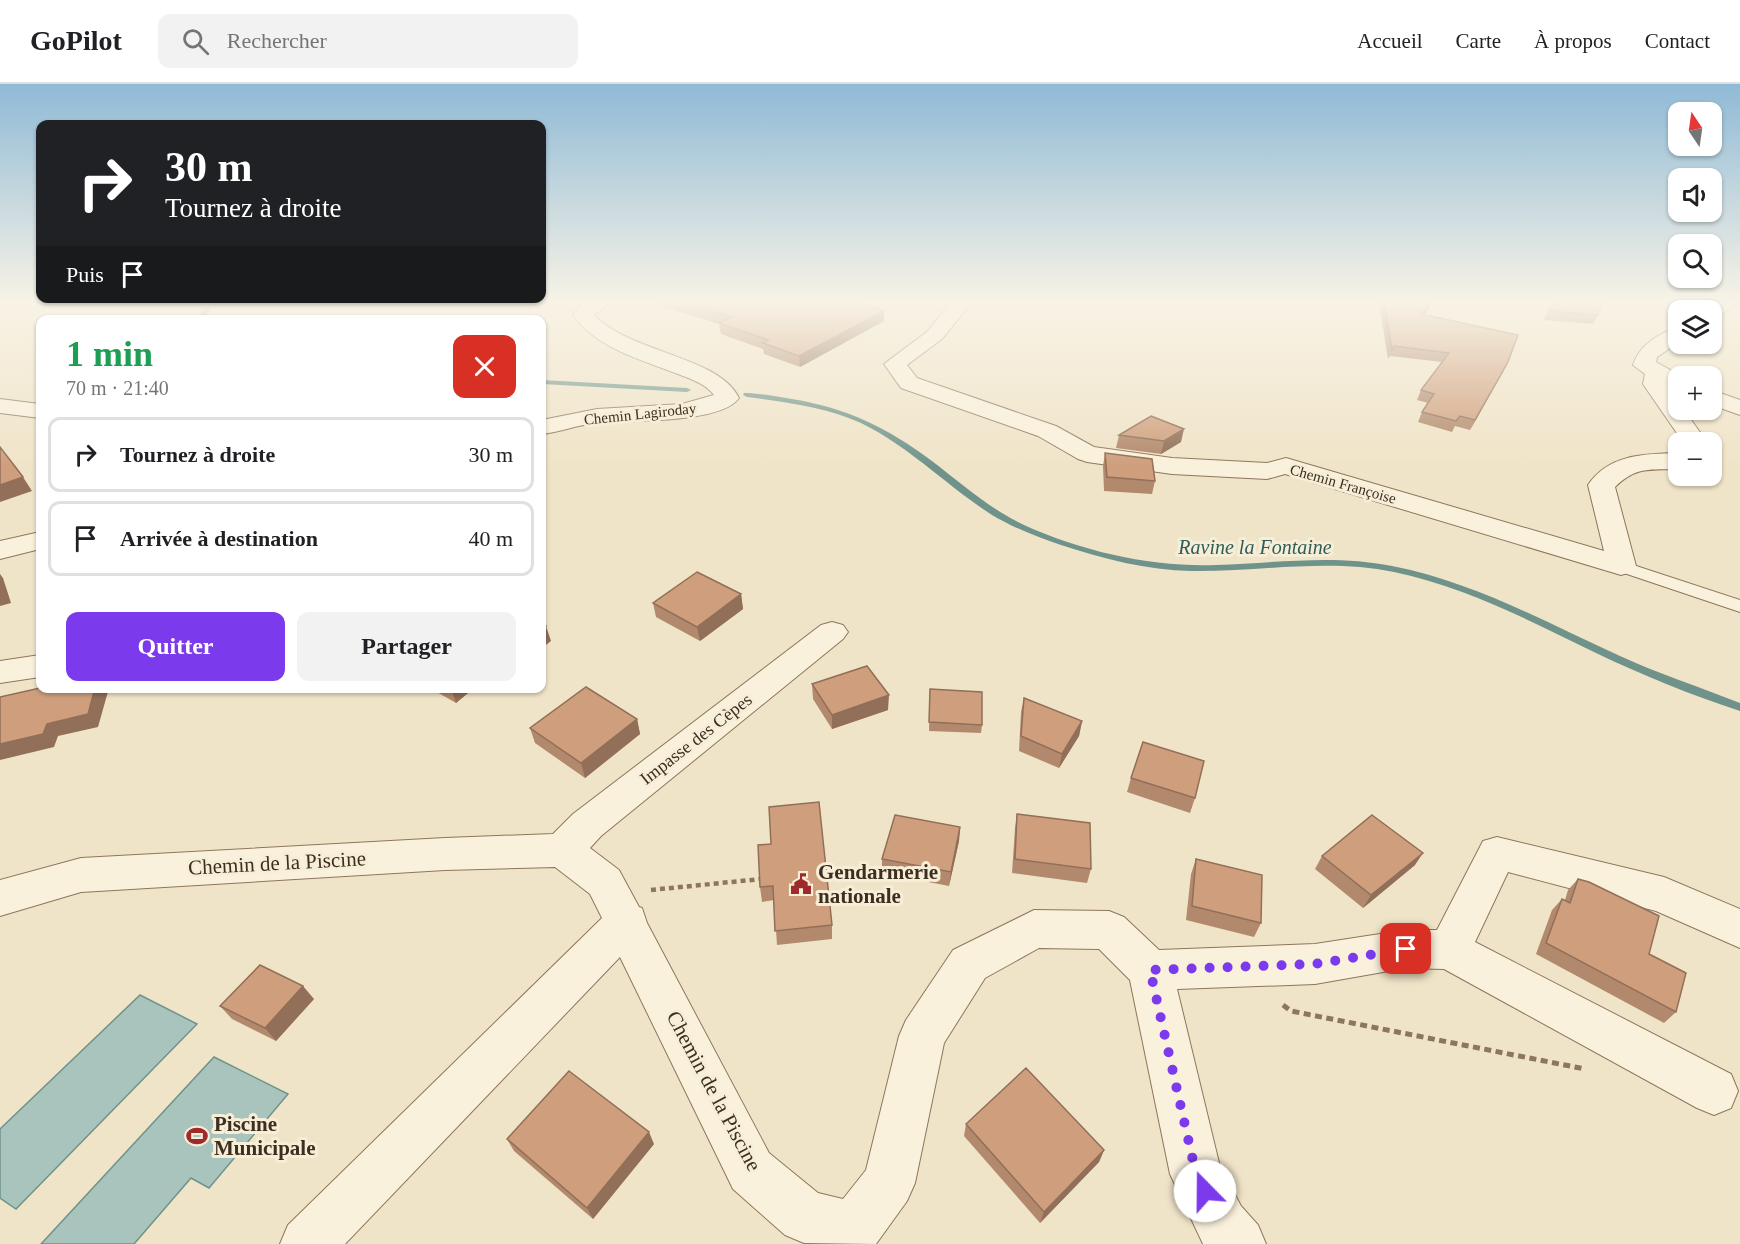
<!DOCTYPE html>
<html lang="fr">
<meta charset="utf-8">
<style>
body{margin:0;font-family:Georgia,serif;background:#f2f2f2;color:#202124;height:100vh;display:flex;flex-direction:column;font-size:22px;white-space:nowrap}
*{box-sizing:border-box;margin:0}
p{font-size:20px;color:#757577}
.icon{flex:none;width:33px;height:33px;fill:none;stroke:currentColor;stroke-width:2;stroke-linecap:round;stroke-linejoin:round}
.map{position:relative;flex:1;overflow:hidden}
.details{position:absolute;left:36px;top:231px;width:510px;height:378px;display:flex;flex-direction:column;background:#fff;border-radius:12px;box-shadow:0 2px 4px #0004}
.details>*{flex:none}
.banner{position:absolute;left:36px;top:36px;width:510px;height:183px;border-radius:12px;box-shadow:0 2px 4px #0004;background:#202124;color:#fff;overflow:hidden}
.needle{width:39px;rotate:347deg}
.buttons{position:absolute;left:1668px;top:18px;display:grid;gap:12px}
.buttons a{display:grid;place-items:center;width:54px;height:54px;border-radius:12px;background:#fff;box-shadow:0 2px 4px #0004;font-size:30px}
.pin{position:absolute;display:grid;place-items:center;width:51px;height:51px;color:#fff;margin:-26px;border-radius:12px;box-shadow:0 3px 9px #0006}
.me{position:absolute;width:66px;margin:-33px;rotate:338deg;stroke-linejoin:round;filter:drop-shadow(0 0 4px #0008)}
.turn{display:flex;align-items:center;gap:21px;height:126px;padding:0 30px;font-size:27px}
.turn .icon{width:78px;height:78px;stroke-width:2.5}
.turn b{display:block;font-size:42px;line-height:51px}
.then{display:flex;align-items:center;height:57px;padding:0 30px;background:#0003;gap:12px;font-size:22px}
.round{display:grid;place-items:center;flex:none;width:63px;height:63px;border-radius:12px;background:#f2f2f2}
.summary{display:flex;align-items:center;justify-content:space-between;height:102px;padding:0 30px}
h1{font-size:36px;font-weight:600;line-height:45px;color:#1e9e55}
.button{display:flex;gap:12px;margin-top:auto;padding:12px 30px}
.button a{flex:1;height:69px;border-radius:12px;background:#7c3aed;color:#fff;font-size:24px;font-weight:600;line-height:69px;text-align:center}
.button a+a{background:#f2f2f2;color:#202124}
ul{padding:0;list-style:none}
li{display:flex;align-items:center;gap:18px;height:75px;margin:0 12px 9px;padding:0 18px;border:3px solid #e0e0e0;border-radius:12px}
li div{flex:1}
li b{display:block;font-size:22px}
li em{font-style:normal}
header{display:flex;align-items:center;gap:36px;box-sizing:border-box;height:84px;padding:0 30px;background:#fff;border-bottom:2px solid #e0e0e0}
header strong{font-size:28px}
nav{display:flex;gap:33px;margin-inline-start:auto;font-size:21px}
.search{width:420px;height:54px;background:#f2f2f2;display:flex;align-items:center;gap:15px;box-sizing:border-box;padding:0 21px;border-radius:12px;color:#757577;font-size:22px}
.map>svg:first-child{display:block}
.water{fill:#a9c4bc;stroke:#6f938a;stroke-width:1.5}
.lines{fill:none;stroke-linecap:round;stroke-linejoin:round}
.stream{fill:#6f938a;fill-rule:evenodd}
.service-casing{stroke:#8d765c;stroke-width:2}
.minor-casing{stroke:#8d765c;stroke-width:2}
.tertiary-casing{stroke:#8d765c;stroke-width:2}
.path-far1{stroke:#8d765c;stroke-width:4.5;stroke-dasharray:5 4;stroke-linecap:butt}
.path{stroke:#8d765c;stroke-width:5;stroke-dasharray:7 4.5;stroke-linecap:butt}
.service{fill:#faf1dc;fill-rule:evenodd}
.minor{fill:#faf1dc;fill-rule:evenodd}
.tertiary{fill:#faf1dc;fill-rule:evenodd}
.wall{fill:#b2896c}
.shaded-wall{fill:#916f58}
.building{fill:#cf9f7d;stroke:#916f58;stroke-width:1.5}
.route{stroke:#7c3aed;stroke-width:10;stroke-dasharray:0 18}
.labels{text-anchor:middle;stroke-width:6;stroke-linejoin:round;paint-order:stroke}
.far-street-label{font-size:15px;fill:#3d2e20;stroke:#f7eed8}
.street-label{font-size:18px;fill:#3d2e20;stroke:#f7eed8}
.water-label{font-size:20px;font-style:italic;fill:#2f5d5a;stroke:#f7eed8}
.near-street-label{font-size:21px;fill:#3d2e20;stroke:#f7eed8}
.near-poi-label{font-size:21px;font-weight:bold;fill:#3d2e20;stroke:#f7eed8;text-anchor:start}
</style>
<header>
<strong>GoPilot</strong>
<div class="search"><svg class="icon" aria-label="search" viewBox="0 0 24 24"><circle cx="10" cy="10" r="6"/><path d="M15 15l6 6"/></svg>Rechercher</div>
<nav><a>Accueil</a><a>Carte</a><a>À propos</a><a>Contact</a></nav>
</header>
<div class="map">
<svg width="1740" height="1160" viewBox="0 0 1740 1160">
<rect width="100%" height="100%" fill="#f0e4c8"/>
<!-- water -->
<path class="water" d="M140,911L197,940L16,1125L0,1114V1045Z
M214,973L288,1010L209,1104L191,1094L134,1160H41Z"/>
<g class="lines">
<!-- stream -->
<path class="stream" d="M206,223L211,224L203,236H196Z
M542,296L687,304L691,306L687,308L542,300Z
M744,309C760,309 777,313 792,315C847,324 888,344 932,377C962,400 990,425 1024,441C1084,468 1151,483 1216,481C1275,479 1334,470 1392,482C1474,498 1545,538 1620,572C1659,590 1700,603 1740,619V627C1691,611 1642,591 1596,569C1530,537 1466,503 1394,488C1327,474 1258,488 1191,487C1147,486 1103,475 1061,461C1037,453 1014,444 992,431C947,402 910,363 861,339C826,323 785,318 747,313L743,311Z"/>
<defs>
<path id="service" d="M1621,477L1740,516V528L1615,486L1612,482L1615,478Z"/>
<path id="minor" d="M583,219H610L594,231C630,269 719,272 739,314C721,340 626,336 596,339C577,341 560,348 542,350V336L597,325L682,320L714,311C706,300 691,295 678,290C642,276 596,264 573,231Z
M950,219H971L942,255L907,281L917,294L1056,342L1094,363L1172,374L1267,379L1286,374L1604,467L1588,401C1609,370 1644,370 1678,369V385C1651,386 1636,382 1615,403L1636,482L1631,488L1621,491L1285,390L1267,395L1172,390L1087,378L1078,375L1038,352L901,304L884,280L928,247Z
M1713,219H1736L1719,233L1712,235V226H1704Z
M1678,244V259L1657,273L1656,278L1681,292H1678V307L1668,304L1678,318V326H1684L1707,358H1683L1643,300L1645,290L1633,281C1638,263 1659,248 1678,244Z
M1712,306L1740,316V331L1712,321Z
M832,538L843,541L848,548L843,555L601,752L590,764L619,786L639,823L642,824L647,839L769,1069L818,1109L843,1115L866,1086L899,952L906,936L953,866L1034,826L1109,827L1124,833L1159,866L1315,860L1406,846H1437L1483,757L1497,753L1664,793L1740,825V864L1656,827L1508,788L1475,858L1731,990L1738,1007L1731,1024L1714,1031L1697,1024L1444,885L1406,884L1315,900L1177,905L1220,1083L1241,1122L1258,1141L1266,1160H1203L1170,1090L1130,896L1099,865L1039,864L985,894L944,959L915,1099L907,1117L876,1160L804,1159L785,1151L733,1105L620,873L345,1160H280L288,1141L602,834L590,810L555,783L445,786L81,808L0,832V796L81,774L445,754L553,750L573,730L821,541Z
M40,571V593L0,599V577Z"/>
<path id="tertiary" d="M0,315L40,320V334L0,329Z
M40,448V465L0,475V457Z"/>
</defs>
<!-- service casing -->
<use href="#service" class="service-casing"/>
<!-- minor casing -->
<use href="#minor" class="minor-casing"/>
<!-- tertiary casing -->
<use href="#tertiary" class="tertiary-casing"/>
<!-- path-far1 -->
<path class="path-far1" d="M651,806L761,795"/>
<!-- path -->
<path class="path" d="M1283,921L1291,927L1585,985"/>
<!-- service -->
<use href="#service" class="service"/>
<!-- minor -->
<use href="#minor" class="minor"/>
<!-- tertiary -->
<use href="#tertiary" class="tertiary"/>
</g>
<!-- wall -->
<path class="wall" d="M660,219H860L884,227V237L800,283L764,270L763,265L721,250L719,240L661,222Z
M1379,219H1433L1424,231L1503,288L1470,346L1455,342L1452,348L1418,338L1422,328L1428,319L1417,316L1421,306L1442,278L1390,272L1388,275Z
M1548,227L1598,231L1593,240L1544,236Z
M1119,351L1181,358L1161,370L1116,364Z
M1105,369L1155,397L1152,410L1104,407L1103,382Z
M741,510L743,525L700,557L656,533L653,519Z
M812,600L888,626L832,645L813,615Z
M430,604H474L456,619Z
M930,605L982,641L981,649L929,647Z
M1024,614L1082,637L1079,652L1059,684L1019,667L1021,628Z
M637,635L640,650L585,694L535,659L530,644Z
M1131,694L1195,714L1190,729L1127,708Z
M1017,730L1091,785L1087,799L1012,789L1015,744Z
M960,743L959,757L949,802L882,789V775Z
M758,761L832,841V855L777,861L774,816L762,818L760,803Z
M1322,772L1415,781L1363,824L1315,785Z
M1196,775L1261,839L1254,853L1186,836L1191,790Z
M1578,795L1649,870L1676,928L1664,939L1536,870L1552,826L1562,815L1565,816L1568,806Z
M314,915L276,957L232,935L220,922Z
M966,1040L1104,1066L1099,1078L1040,1139L964,1052Z
M507,1055L654,1060L593,1135L514,1067Z"/>
<!-- shaded-wall -->
<path class="shaded-wall" d="M1430,219H1433L1417,240L1421,230Z
M884,227V237L800,283L799,272Z
M1508,278L1503,288L1470,346L1475,336Z
M1184,345L1181,358L1161,370L1164,357Z
M23,393L32,407L0,418V401Z
M0,490L3,494L11,519L0,522Z
M741,510L743,525L700,557L697,543Z
M546,542L551,557L542,564V546Z
M95,604H109L98,643L58,652L54,663L0,676V660L47,640Z
M451,604H474L456,619Z
M889,611L888,626L832,645V631Z
M637,635L640,650L585,694L581,679Z
M1082,637L1079,652L1059,684L1062,670Z
M960,743L959,757L949,802L951,788Z
M1423,769L1415,781L1363,824L1371,811Z
M303,902L314,915L276,957L265,944Z
M649,1048L654,1060L593,1135L587,1124Z
M1104,1066L1099,1078L1040,1139L1044,1128Z"/>
<!-- building -->
<path class="building" d="M684,219H860L884,227L799,272L763,259L768,256L719,239L732,233Z
M1384,219H1430L1421,230L1518,251L1508,278L1475,336L1460,332L1456,337L1422,328L1434,310L1421,306L1449,269L1394,262L1392,266Z
M1555,219H1602L1598,231L1548,227Z
M1151,332L1184,345L1164,357L1119,351Z
M0,363L23,393L0,401Z
M1105,369L1152,375L1155,397L1107,393Z
M697,488L741,510L697,543L653,519Z
M542,540L546,542L542,546Z
M867,582L889,611L832,631L812,600Z
M586,603L637,635L581,679L530,644Z
M40,604H95L88,630L47,640L43,650L0,660V613Z
M930,605L982,608V641L929,638Z
M1024,614L1082,637L1062,670L1021,652Z
M1143,658L1204,677L1195,714L1131,694Z
M819,718L832,841L775,847L773,802L760,803L758,761L771,760L769,723Z
M1017,730L1090,739L1091,785L1015,775Z
M895,731L960,743L951,788L882,775Z
M1372,731L1423,769L1371,811L1322,772Z
M1196,775L1262,791L1261,839L1192,822Z
M1578,795L1589,798L1659,832L1649,870L1686,889L1676,928L1546,859L1562,815L1570,819Z
M260,881L303,902L265,944L220,922Z
M1026,984L1104,1066L1044,1128L966,1040Z
M569,987L649,1048L587,1124L507,1055Z"/>
<!-- sky -->
<linearGradient id="sky" x2="0" y2="1"><stop stop-color="#8fbad6"/><stop offset="0.57" stop-color="#f8f3e6"/><stop offset="1" stop-color="#f8f3e6" stop-opacity="0"/></linearGradient>
<rect width="1740" height="382" fill="url(#sky)"/>
<g class="lines">
<!-- route -->
<path class="route" d="M1205,1107L1196,1090L1150,886L1315,880L1406,865"/>
</g>
<!-- icons -->
<defs>
<symbol id="civic-bare" viewBox="-9 -9 18 18"><path d="M-.6-6.5H3V-4.5H.6V-3L4-1V1h2V6H-6V1h2V-1L-.6-3ZM-1.2 2.5V6h2.4V2.5Z" fill="#9e2a2b" stroke="#f7eed8" stroke-width="2.5" paint-order="stroke"/></symbol>
<symbol id="stadium-bare" viewBox="-9 -9 18 18"><path d="M0-5a6.5 5 0 1 0 0 10a6.5 5 0 1 0 0-10ZM-3.5-1.8h7v3.6h-7Z" fill="#9e2a2b" stroke="#f7eed8" stroke-width="2.5" paint-order="stroke"/></symbol>
</defs>
<g fill-rule="evenodd">
<use href="#civic-bare" x="786" y="785" width="30" height="30"/>
<use href="#stadium-bare" x="182" y="1037" width="30" height="30"/>
</g>
<g class="labels">
<!-- far-street labels -->
<g class="far-street-label">
<text transform="translate(640 330) rotate(-6)" y="5">Chemin Lagiroday</text>
<text transform="translate(1343 400) rotate(16)" y="5">Chemin Françoise</text>
</g>
<!-- street labels -->
<g class="street-label">
<text transform="translate(696 655) rotate(-38)" y="6">Impasse des Cèpes</text>
</g>
<!-- water labels -->
<g class="water-label">
<text x="1255" y="470">Ravine la Fontaine</text>
</g>
<!-- near-street labels -->
<g class="near-street-label">
<text transform="translate(277 779) rotate(-3)" y="7">Chemin de la Piscine</text>
<text transform="translate(714 1007) rotate(62)" y="7">Chemin de la Piscine</text>
</g>
<!-- near-poi labels -->
<g class="near-poi-label">
<text x="818" y="795">Gendarmerie<tspan x="818" dy="24">nationale</tspan></text>
<text x="214" y="1047">Piscine<tspan x="214" dy="24">Municipale</tspan></text>
</g>
</g>
</svg>
<div class="buttons">
<a><svg class="needle" viewBox="-14 -14 28 28"><path d="M0-13l5 13h-10z" fill="#e53935"/><path d="M0 13l5-13h-10z" fill="#757577"/></svg></a>
<a><svg class="icon" aria-label="sound" viewBox="0 0 24 24"><path d="M4 9h4l5-4v14l-5-4H4zM17 9q2 3 0 6"/></svg></a>
<a><svg class="icon" aria-label="search" viewBox="0 0 24 24"><circle cx="10" cy="10" r="6"/><path d="M15 15l6 6"/></svg></a>
<a><svg class="icon" aria-label="layers" viewBox="0 0 24 24"><path d="M12 4l9 5-9 5-9-5zM3 14l9 5 9-5"/></svg></a>
<a>+</a>
<a>−</a>
</div>
<div class="pin" style="left:1406px;top:865px;background:#d93025"><svg class="icon" aria-label="arrive" viewBox="0 0 24 24"><path d="M6 21V4h12l-3 4 3 4H6"/></svg></div>
<svg class="me" style="left:1205px;top:1107px" viewBox="-20 -20 40 40"><circle r="19" fill="#fff"/><path d="M0-13L10 11 0 6-10 11z" fill="#7c3aed"/></svg>
<div class="banner">
<div class="turn"><svg class="icon" aria-label="right" viewBox="0 0 24 24"><path d="M7 20v-9h11M14 6l5 5-5 5"/></svg><div><b>30 m</b>Tournez à droite</div></div>
<div class="then">Puis<svg class="icon" aria-label="arrive" viewBox="0 0 24 24"><path d="M6 21V4h12l-3 4 3 4H6"/></svg></div>
</div>
<section class="details">
<div class="summary"><div><h1>1 min</h1><p>70 m · 21:40</p></div><a class="round" style="background:#d93025;color:#fff"><svg class="icon" aria-label="close" viewBox="0 0 24 24"><path d="M6 6l12 12M18 6L6 18"/></svg></a></div>
<ul>
<li><svg class="icon" aria-label="right" viewBox="0 0 24 24"><path d="M7 20v-9h11M14 6l5 5-5 5"/></svg><div><b>Tournez à droite</b></div><em>30 m</em></li>
<li><svg class="icon" aria-label="arrive" viewBox="0 0 24 24"><path d="M6 21V4h12l-3 4 3 4H6"/></svg><div><b>Arrivée à destination</b></div><em>40 m</em></li>
</ul>
<div class="button"><a>Quitter</a><a>Partager</a></div>
</section>
</div>
